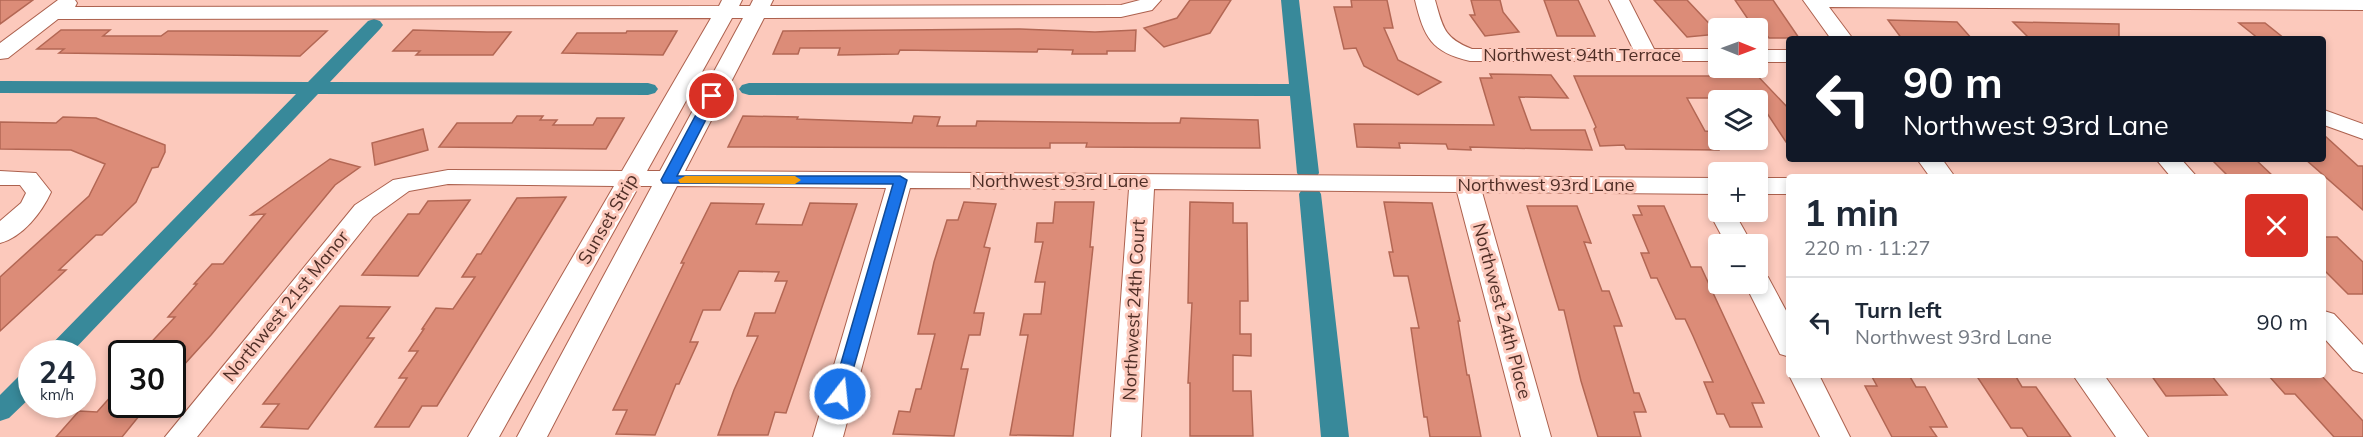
<!DOCTYPE html>
<meta charset="utf-8">
<style>
body{margin:0;font-family:Mulish,sans-serif;background:#f2f2f3;color:#1f2937;height:100vh;display:flex;flex-direction:column;font-size:22px;white-space:nowrap}
*{box-sizing:border-box;margin:0}
p{font-size:20px;color:#747a83}
.icon{flex:none;width:33px;height:33px;fill:none;stroke:currentColor;stroke-width:2;stroke-linecap:round;stroke-linejoin:round}
.map{position:relative;flex:1;overflow:hidden}
.details{position:absolute;left:1786px;top:174px;width:540px;height:204px;display:flex;flex-direction:column;background:#fff;border-radius:6px;box-shadow:0 3px 9px #0003}
.details>*{flex:none}
.banner{position:absolute;left:1786px;top:36px;width:540px;height:126px;border-radius:6px;box-shadow:0 3px 9px #0003;background:#111827;color:#fff;overflow:hidden}
.needle{width:39px;rotate:91deg}
.controls{position:absolute;left:1708px;top:18px;display:grid;gap:12px}
.controls a{display:grid;place-items:center;width:60px;height:60px;border-radius:6px;background:#fff;box-shadow:0 3px 9px #0003;font-size:30px}
.speed{position:absolute;left:18px;top:340px;display:flex;gap:12px;font-size:30px;font-weight:700;text-align:center}
.speed>*{display:grid;place-content:center;width:78px;height:78px;border-radius:50%;background:#fff;box-shadow:0 3px 9px #0003;line-height:1}
.speed small{font-size:15px;font-weight:400}
.speed .limit{border:3px solid #111;border-radius:9px;background:#fff;color:#111}
.pin{position:absolute;display:grid;place-items:center;width:51px;height:51px;color:#fff;margin:-26px;border:3px solid #fff;border-radius:50%;box-shadow:0 2px 6px #0007}
.me{position:absolute;width:66px;margin:-33px;rotate:16deg;stroke-linejoin:round;filter:drop-shadow(0 0 4px #0008)}
.turn{display:flex;align-items:center;gap:21px;height:126px;padding:0 18px;font-size:27px}
.turn .icon{width:78px;height:78px;stroke-width:2.5}
.turn b{display:block;font-size:42px;line-height:51px}
.round{display:grid;place-items:center;flex:none;width:63px;height:63px;border-radius:6px;background:#f2f2f3}
.summary{display:flex;align-items:center;justify-content:space-between;height:102px;padding:0 18px}
h1{font-size:36px;font-weight:700;line-height:45px}
ul{padding:0;list-style:none}
li{display:flex;align-items:center;gap:18px;height:90px;padding:0 18px;border-top:2px solid #e0e1e3}
li div{flex:1}
li b{display:block;font-size:22px}
li em{font-style:normal}
.map>svg:first-child{display:block}
.lines{fill:none;stroke-linecap:round;stroke-linejoin:round}
.canal{fill:#38899a;fill-rule:evenodd}
.building{fill:#dc8c78;stroke:#b36754;stroke-width:1.5}
.minor-casing{stroke:#ac614e;stroke-width:2}
.minor{fill:#fff;fill-rule:evenodd}
.route{fill:#1a73e8;stroke:#114b97;stroke-width:1.5}
.slow{fill:#f59e0b}
.labels{text-anchor:middle;stroke-width:6;stroke-linejoin:round;paint-order:stroke}
.street-label{font-size:18px;fill:#4f2e26;stroke:#fcc9bc}
</style>
<div class="map">
<svg width="2363" height="437" viewBox="0 0 2363 437">
<rect width="100%" height="100%" fill="#fcc9bc"/>
<g class="lines">
<!-- canal -->
<path class="canal" d="M1281,0H1299L1319,173L1316,178L1308,179L1300,178L1297,173L1290,96L749,95L742,93L739,89L742,85L749,83L1289,84Z
M374,19L380,21L383,25L380,29L330,82L648,83L655,85L658,89L655,93L648,95L318,94L70,354H42L296,94L0,93V81L308,82L368,21Z
M1310,187L1318,189L1321,194L1349,437H1321L1299,194L1302,189Z
M32,370V396L9,418L0,421V395L23,372Z"/>
</g>
<!-- building -->
<path class="building" d="M0,0H33L0,24Z
M1190,0H1231L1210,33L1164,47L1144,28L1177,18Z
M1351,0H1387L1393,28H1384L1398,60L1441,82L1418,95L1364,66L1356,48L1344,49L1334,7H1352Z
M1471,0H1500L1503,12L1519,32L1485,36L1470,15H1475Z
M1544,0H1578L1595,36H1557Z
M1654,0H1687L1719,34L1687,37Z
M1735,0H1773L1799,38H1769L1765,33H1758V28H1754Z
M1888,20L1957,22L1972,39H1902Z
M2013,22L2119,24V39H2030Z
M2239,23H2265L2285,39H2259Z
M1020,29L1095,32L1136,30L1135,51H1107V54H1072L1073,50L1038,49L1037,52L900,50L898,54L838,55L840,48H800L798,54H773L783,31Z
M61,30H110L103,36H161L168,31H327L300,56L59,53L64,49H37Z
M413,30L487,32H511L493,55H416L420,51H393Z
M627,31H677L663,55L562,53L577,33H626Z
M1736,68H1750L1790,110V148L1757,98H1687L1705,131L1719,132V150L1626,149L1624,145L1600,146L1594,129L1596,127L1574,76H1742Z
M1490,74L1551,75L1568,98L1519,97L1531,130H1585L1592,150L1470,147L1471,150L1448,149L1446,144L1399,143L1400,148L1357,147L1354,124L1494,125L1480,78H1492Z
M517,116H543L540,120H557L553,125H593L597,118H624L606,149L439,147L457,123H512Z
M743,116L798,117L797,119L912,123L914,116L940,117L937,126H976L977,121L1149,123H1180L1181,118L1258,120L1260,148L1086,147L1087,143H1050V148L728,147Z
M63,117L96,118L165,145V152L158,167L152,168L136,202L102,235H96L59,270H66L0,331V277L89,196L105,164L71,150L0,149V122L56,123Z
M423,129L428,150L375,165L372,143Z
M2324,135L2358,166H2363V210L2305,159H2324Z
M330,159L360,167L335,185L211,335L172,378V354H140L175,317H168L197,284H194L212,264H223L265,214L251,215Z
M2211,159H2255L2274,177H2229Z
M566,197L437,406H422L409,427H375L407,378H399L418,351H409L424,329H422L436,308L453,309L475,277H462L477,254H481L517,198Z
M470,200L418,276L362,275L408,214H419L428,201Z
M964,202L996,204L984,247L990,248L974,313H984L980,335H969L961,369H968L954,436L893,434L899,411L910,412L916,389H921L935,334H918L934,262L947,220H958Z
M1055,202H1094L1090,247H1093L1073,436L1010,435L1028,335H1020L1024,314H1041L1045,282H1035L1043,242H1035L1037,223H1053Z
M1190,202L1233,203V223H1247L1248,301H1240V334H1251V356L1233,355V391H1251L1253,436H1190V383H1188L1192,303H1188Z
M1384,202L1432,203L1460,321H1458L1467,375H1469L1481,437H1430L1427,417H1424L1411,328H1419L1408,276H1394L1389,252H1393Z
M711,203L764,204L756,224L802,225L810,203L857,204L786,413L775,412L768,435H718L734,390L758,336H747L755,313H775L787,281H775L779,272L739,271L720,310H703L690,342H698L679,384H676L655,435L616,434L627,410H613L684,263H681Z
M1527,206H1577L1591,243L1584,242L1602,291H1609L1622,326H1614L1634,393H1639L1646,412H1634L1641,437H1598L1581,381L1564,310H1559Z
M1638,206H1664L1691,267H1701L1764,403H1752L1762,427H1730L1724,414H1717L1704,382H1713L1693,336L1685,319H1676L1657,278H1651L1641,253H1649L1633,215H1642Z
M2324,237H2337L2363,262V294H2348L2324,270Z
M340,306L390,307L367,338H374L308,429L261,427L279,404H263Z
M1871,375H1909L1916,387H1925L1947,427H1930L1937,437H1892L1865,386H1877Z
M1976,375H2015L2022,387H2036L2071,437H2028L2022,428H2011Z
M2151,375H2211L2227,395L2166,396Z
M2268,375H2321L2363,421V437H2334L2295,394H2285Z
M122,384V405H148L122,437H56L79,411L97,412Z"/>
<g class="lines">
<defs>
<path id="minor" d="M58,0H75L77,3L75,7L719,6L722,0H742L739,6H750L753,0H773L770,6L1121,5L1140,0H1161L1152,10L1121,17L764,18L685,171L1719,178V194L1482,192L1551,437H1521L1457,192L1154,189L1141,437H1111L1129,189L910,188L843,437H813L886,188L677,186L547,437H517L652,186H639L499,437H468L614,186L448,184L409,191L373,217L197,437H165L355,205L393,180L448,170L622,171L711,18L58,19L8,58L0,59V43ZM732,18H743L660,171H647Z
M1415,0H1435C1443,28 1444,38 1472,49H1633L1609,0H1629L1654,49H1719V61H1470C1431,52 1424,37 1415,0Z
M1803,0H2363V10L1829,7L1853,39H1831Z
M1758,50H1790V62H1758Z
M2324,110L2363,124V139L2324,125Z
M1917,159H1942L1955,177H1930Z
M2156,159H2181L2197,177H2171Z
M0,171L36,173L51,192C42,212 23,237 0,243V221L21,203L26,193L20,185H0Z
M1758,178H1790V194H1758Z
M1719,205V212H1734L1752,244H1726L1709,212L1713,206Z
M1758,274L1768,277L1790,318V357L1780,354L1745,284H1758Z
M2324,311L2334,314L2363,345V373L2353,370L2324,338Z
M1789,375H1819L1850,437H1820Z
M2073,375H2104L2148,437H2116Z"/>
</defs>
<!-- minor casing -->
<use href="#minor" class="minor-casing"/>
<!-- minor -->
<use href="#minor" class="minor"/>
</g>
<!-- route -->
<path class="route" d="M712,93L718,96L677,176H900L907,180L845,398H834L832,394L893,184L663,183L661,180L706,96Z"/>
<!-- slow -->
<path class="slow" d="M685,176H795L801,180L795,184L680,183L678,180Z"/>
<g class="labels">
<!-- street labels -->
<g class="street-label">
<text x="1582" y="61">Northwest 94th Terrace</text>
<text x="1060" y="187">Northwest 93rd Lane</text>
<text x="1546" y="191">Northwest 93rd Lane</text>
<text transform="translate(608 219) rotate(-60)" y="6">Sunset Strip</text>
<text transform="translate(286 306) rotate(-51)" y="6">Northwest 21st Manor</text>
<text transform="translate(1134 310) rotate(-87)" y="6">Northwest 24th Court</text>
<text transform="translate(1502 311) rotate(75)" y="6">Northwest 24th Place</text>
</g>
</g>
</svg>
<div class="controls">
<a><svg class="needle" viewBox="-14 -14 28 28"><path d="M0-13l5 13h-10z" fill="#e53935"/><path d="M0 13l5-13h-10z" fill="#747a83"/></svg></a>
<a><svg class="icon" aria-label="layers" viewBox="0 0 24 24"><path d="M12 4l9 5-9 5-9-5zM3 14l9 5 9-5"/></svg></a>
<a>+</a>
<a>−</a>
</div>
<div class="speed"><div>24<small>km/h</small></div><div class="limit">30</div></div>
<div class="pin" style="left:712px;top:96px;background:#d93025"><svg class="icon" aria-label="arrive" viewBox="0 0 24 24"><path d="M6 21V4h12l-3 4 3 4H6"/></svg></div>
<svg class="me" style="left:840px;top:394px" viewBox="-20 -20 40 40"><circle r="17" fill="#1a73e8" stroke="#fff" stroke-width="3"/><path d="M0-11L8 9 0 5-8 9z" fill="#fff"/></svg>
<div class="banner">
<div class="turn"><svg class="icon" aria-label="left" viewBox="0 0 24 24"><path d="M17 20v-9H6M10 6l-5 5 5 5"/></svg><div><b>90 m</b>Northwest 93rd Lane</div></div>
</div>
<section class="details">
<div class="summary"><div><h1>1 min</h1><p>220 m · 11:27</p></div><a class="round" style="background:#d93025;color:#fff"><svg class="icon" aria-label="close" viewBox="0 0 24 24"><path d="M6 6l12 12M18 6L6 18"/></svg></a></div>
<ul>
<li><svg class="icon" aria-label="left" viewBox="0 0 24 24"><path d="M17 20v-9H6M10 6l-5 5 5 5"/></svg><div><b>Turn left</b><p>Northwest 93rd Lane</p></div><em>90 m</em></li>
</ul>
</section>
</div>
